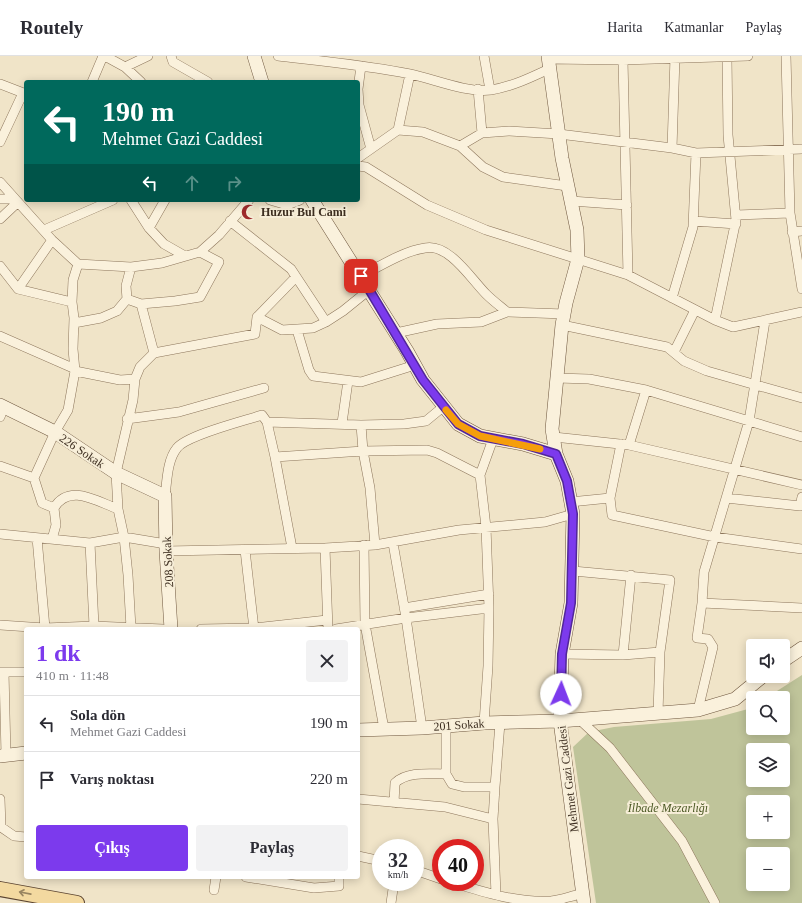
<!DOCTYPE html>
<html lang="tr">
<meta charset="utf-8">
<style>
body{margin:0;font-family:Georgia,serif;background:#f2f2f3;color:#2b2b33;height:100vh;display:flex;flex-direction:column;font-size:15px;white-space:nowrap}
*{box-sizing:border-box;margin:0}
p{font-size:13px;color:#7c7c81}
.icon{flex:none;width:22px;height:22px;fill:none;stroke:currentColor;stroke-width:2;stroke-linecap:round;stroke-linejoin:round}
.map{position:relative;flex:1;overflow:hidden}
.sheet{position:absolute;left:24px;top:571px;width:336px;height:252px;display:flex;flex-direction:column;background:#fff;border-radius:4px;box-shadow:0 2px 10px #0003}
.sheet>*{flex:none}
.hud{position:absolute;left:24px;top:24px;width:336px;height:122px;border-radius:4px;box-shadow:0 2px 10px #0003;background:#00695c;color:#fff;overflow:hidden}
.fabs{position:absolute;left:746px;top:583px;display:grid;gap:8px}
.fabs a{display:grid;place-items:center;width:44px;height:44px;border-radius:4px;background:#fff;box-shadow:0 2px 10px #0003;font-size:20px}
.speed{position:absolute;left:372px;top:783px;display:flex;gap:8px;font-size:20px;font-weight:700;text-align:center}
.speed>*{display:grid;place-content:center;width:52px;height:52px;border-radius:50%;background:#fff;box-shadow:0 2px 10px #0003;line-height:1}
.speed small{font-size:10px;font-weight:400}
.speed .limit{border:6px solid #d22;background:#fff;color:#111}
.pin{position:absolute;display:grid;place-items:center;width:34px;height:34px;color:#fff;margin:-17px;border-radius:8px;box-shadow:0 2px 6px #0006}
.me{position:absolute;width:44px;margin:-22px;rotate:2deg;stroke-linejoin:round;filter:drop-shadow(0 0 3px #0008)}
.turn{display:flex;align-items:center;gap:14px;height:84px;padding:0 12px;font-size:18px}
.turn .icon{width:52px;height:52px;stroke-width:2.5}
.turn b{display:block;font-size:28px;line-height:34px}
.lanes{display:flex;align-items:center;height:38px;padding:0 12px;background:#0003;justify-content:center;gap:20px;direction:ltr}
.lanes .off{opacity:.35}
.round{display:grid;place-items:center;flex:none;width:42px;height:42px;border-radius:4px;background:#f2f2f3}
.head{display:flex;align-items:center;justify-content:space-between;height:68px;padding:0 12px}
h1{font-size:24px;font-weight:700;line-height:30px;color:#7c3aed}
.primary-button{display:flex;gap:8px;margin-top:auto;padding:8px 12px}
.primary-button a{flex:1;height:46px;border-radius:4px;background:#7c3aed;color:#fff;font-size:16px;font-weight:700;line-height:46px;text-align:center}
.primary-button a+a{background:#f2f2f3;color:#2b2b33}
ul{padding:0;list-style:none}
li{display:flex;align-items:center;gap:12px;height:56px;padding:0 12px;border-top:1px solid #e1e1e2}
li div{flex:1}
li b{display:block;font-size:15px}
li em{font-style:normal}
header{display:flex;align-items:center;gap:24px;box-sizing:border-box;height:56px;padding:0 20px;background:#fff;border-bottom:1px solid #e1e1e2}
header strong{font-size:19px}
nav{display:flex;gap:22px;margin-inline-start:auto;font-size:14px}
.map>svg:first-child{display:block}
.cemetery{fill:#bfc49a;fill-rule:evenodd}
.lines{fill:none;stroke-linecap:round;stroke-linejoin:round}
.street-casing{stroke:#8d765c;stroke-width:10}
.secondary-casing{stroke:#6f573f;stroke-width:14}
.primary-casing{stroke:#5b4430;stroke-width:16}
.street{stroke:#faf1dc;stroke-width:9}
.secondary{stroke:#faf1dc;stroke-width:13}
.primary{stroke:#f3d9a0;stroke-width:14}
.oneway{stroke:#988460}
.route-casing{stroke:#51269a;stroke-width:10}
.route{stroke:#7c3aed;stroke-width:7}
.slow{stroke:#f59e0b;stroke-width:7}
.labels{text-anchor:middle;stroke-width:4;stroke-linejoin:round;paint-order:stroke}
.poi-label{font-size:12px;font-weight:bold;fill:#3d2e20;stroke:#f7eed8;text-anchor:start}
.street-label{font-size:12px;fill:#3d2e20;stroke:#f7eed8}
.park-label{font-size:12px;font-style:italic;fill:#4d5a26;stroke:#f7eed8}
</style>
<header>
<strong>Routely</strong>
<nav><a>Harita</a><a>Katmanlar</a><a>Paylaş</a></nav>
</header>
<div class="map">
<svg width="802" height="847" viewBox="0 0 802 847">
<rect width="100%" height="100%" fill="#f0e4c8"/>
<!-- cemetery -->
<path class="cemetery" d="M802,619V847H596L573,691L589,676L614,671L711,663L748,653L753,650V672H783V642H766ZM753,694H783V724H753ZM753,746H783V776H753ZM753,798H783V828H753Z"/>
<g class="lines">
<defs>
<path id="street" d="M105,0L125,11L141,26
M171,0L173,6L208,26
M278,0C322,5 366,9 410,18C434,23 466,37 491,34C511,31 532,21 551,12
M484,0L490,34
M786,0L790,157L802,233
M550,3L623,4L748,0
M623,4L628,219
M361,10L358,33L359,49L371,93
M125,11L148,0
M92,26L103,0
M0,28L26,38
M478,33L482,77
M398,74L410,18
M0,86L23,37
M460,90L482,77L509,75L559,78L672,92L696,97L802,93
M672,92L675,1
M358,102L398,74L423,76L460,90L483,111L503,121L567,130
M358,110L366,111L427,149L486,174L628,219L715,264L733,271L802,256
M0,126L52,184L78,208L131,211L162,207L200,196L219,179L249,144
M0,143H15
M131,144L149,172L164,188L185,200
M270,144L287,149L300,144
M571,145L627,149
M736,159L790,157
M0,163L18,146
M230,165L291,213L326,266
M694,165L736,168
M149,172L165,144
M44,174L113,144
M792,176L802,175
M0,210L18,233L72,246
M361,220C380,210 404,195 425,192C449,187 471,223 486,238C493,245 500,250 507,256
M18,233L52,184
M672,242L693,171L696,97
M141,248L175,245L200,241L219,206L200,196
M257,261L282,274L313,272L326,266L343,255L369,234
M715,264L736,164L728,79L727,2
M74,267L101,262L117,255L127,243
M562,269L667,291L684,305L707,315L802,342
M297,274L309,314L313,320L361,326L415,309
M396,277L437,268L481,266L507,256L565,258
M0,280L75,313
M674,296L695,254
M154,297L255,278L257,261L296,221
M75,315L120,324L135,323
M557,322L589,323L646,334L802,381
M0,361L4,351
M127,363L179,356L264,332
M267,366L361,369L404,368L426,365L443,351
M342,367L348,325
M361,369L363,395L370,432L375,489
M554,381L629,389L802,429
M629,389L646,334
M275,401L363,395L427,394L437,397L480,419
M0,410L34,422
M165,440C167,426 167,404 177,392C187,379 244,365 262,359L267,366L275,401L292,492
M610,442L621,388
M726,442L800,450L802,441
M570,446L610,442L612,459L715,481L802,493
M54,452C69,427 96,445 118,453
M0,478L90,487L124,481L166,488
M37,482L45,572
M52,483L56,469L54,452L42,447L34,422L55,376L68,354L75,315L73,293L74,262L72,246L73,224L78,208
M90,487L94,570
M393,487L406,562L422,672
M364,489L365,568L384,673
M325,492L328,573
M245,494L254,573
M166,495L325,492L375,489L459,474L545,466L573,458
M573,515L670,524L660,596L658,657
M702,547L802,552
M404,552L489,538
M0,569L45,572L94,570L163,573
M131,572L128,519L124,481L118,453L116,417L133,344L135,323L140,311L154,297L141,248L127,243L126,230L131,211
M201,573L254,572L327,564
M336,573L406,562L489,552
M562,598L623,599L660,596
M623,599L631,519
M0,616H26
M4,616L6,699
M698,654L713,591L708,583L697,582L702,547L704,516L749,365L765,265
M580,664L610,692L682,785L715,847
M484,667L488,610L489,552L486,471L480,419L493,383
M446,670V718L452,728L464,731H495L493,763
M495,731L500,667
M0,743L1,771L14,780L26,781
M358,743L445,751L493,763L496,839
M394,747L395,727C407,715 430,718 446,718
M358,800L381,805
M415,814L441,823
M246,821L314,832L339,830V821
M451,826C483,836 517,847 551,845C561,844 571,840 581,838
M214,834L216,821
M391,847L394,826"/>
<path id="secondary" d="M254,0L262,26
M548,0L562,102L577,174L578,203L566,247L562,269L552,373L556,398L567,425L573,458L571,547L562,598L560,665L584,847
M312,144L407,295L423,324L458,368L480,380L523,388L556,398
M0,349L55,376L116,417L165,440L166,495L171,573
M783,605L802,592
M358,674L422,672L484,667L560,665L698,654L735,643L763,620
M0,700L26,697"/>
<path id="primary" d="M0,833L77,847"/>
</defs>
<!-- street casing -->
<use href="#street" class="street-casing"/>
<!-- secondary casing -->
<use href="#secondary" class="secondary-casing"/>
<!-- primary casing -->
<use href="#primary" class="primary-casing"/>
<!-- street -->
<use href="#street" class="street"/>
<!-- secondary -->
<use href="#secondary" class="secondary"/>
<!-- primary -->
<use href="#primary" class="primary"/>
</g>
<!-- one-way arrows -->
<defs><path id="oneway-shaft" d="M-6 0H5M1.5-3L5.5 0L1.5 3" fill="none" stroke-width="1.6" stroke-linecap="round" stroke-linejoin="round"/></defs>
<use class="oneway" href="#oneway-shaft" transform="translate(25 837) rotate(-169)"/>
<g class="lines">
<defs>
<path id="route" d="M361,220L423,324L458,368L480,380L523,388L556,398L567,425L573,458L571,547L562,598L561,638"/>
</defs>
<!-- route casing -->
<use href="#route" class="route-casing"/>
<!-- route -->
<use href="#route" class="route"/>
<!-- slow -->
<path class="slow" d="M446,354L458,368L480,380L540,393"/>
</g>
<!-- icons -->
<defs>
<symbol id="mosque-bare" viewBox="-9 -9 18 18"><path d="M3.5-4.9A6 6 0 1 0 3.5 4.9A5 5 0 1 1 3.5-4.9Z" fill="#9e2a2b" stroke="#f7eed8" stroke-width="2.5" paint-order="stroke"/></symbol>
</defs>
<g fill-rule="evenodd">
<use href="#mosque-bare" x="238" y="145" width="22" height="22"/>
</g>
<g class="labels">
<!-- poi labels -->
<g class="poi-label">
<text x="261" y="160">Huzur Bul Cami</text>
</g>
<!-- street labels -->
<g class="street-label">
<text transform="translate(82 395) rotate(34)" y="4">226 Sokak</text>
<text transform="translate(168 506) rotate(-93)" y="4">208 Sokak</text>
<text transform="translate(459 669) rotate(-4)" y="4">201 Sokak</text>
<text transform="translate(568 723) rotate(-97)" y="4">Mehmet Gazi Caddesi</text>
</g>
<!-- park labels -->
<g class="park-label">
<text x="668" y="756">İlbade Mezarlığı</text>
</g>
</g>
</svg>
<div class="fabs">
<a><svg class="icon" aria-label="sound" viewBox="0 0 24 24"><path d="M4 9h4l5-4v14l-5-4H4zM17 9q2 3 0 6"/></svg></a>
<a><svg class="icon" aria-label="search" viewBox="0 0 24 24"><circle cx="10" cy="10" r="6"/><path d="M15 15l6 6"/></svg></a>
<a><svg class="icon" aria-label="layers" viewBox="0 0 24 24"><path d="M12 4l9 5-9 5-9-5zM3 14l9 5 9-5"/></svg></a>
<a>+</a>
<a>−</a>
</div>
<div class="speed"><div>32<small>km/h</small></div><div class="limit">40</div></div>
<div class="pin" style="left:361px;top:220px;background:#d93025"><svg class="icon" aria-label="arrive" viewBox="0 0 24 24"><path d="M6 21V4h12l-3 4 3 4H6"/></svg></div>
<svg class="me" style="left:561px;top:638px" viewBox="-20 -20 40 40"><circle r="19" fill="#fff"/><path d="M0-13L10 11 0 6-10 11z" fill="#7c3aed"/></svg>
<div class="hud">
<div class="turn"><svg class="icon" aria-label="left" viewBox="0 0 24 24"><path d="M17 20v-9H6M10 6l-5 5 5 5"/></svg><div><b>190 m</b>Mehmet Gazi Caddesi</div></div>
<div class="lanes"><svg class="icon" aria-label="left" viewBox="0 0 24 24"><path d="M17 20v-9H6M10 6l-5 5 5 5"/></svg><svg class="icon off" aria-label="ahead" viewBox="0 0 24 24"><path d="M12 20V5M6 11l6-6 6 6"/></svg><svg class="icon off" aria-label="right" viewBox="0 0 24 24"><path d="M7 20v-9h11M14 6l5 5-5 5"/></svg></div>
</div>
<section class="sheet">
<div class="head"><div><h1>1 dk</h1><p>410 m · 11:48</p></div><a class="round"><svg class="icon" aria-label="close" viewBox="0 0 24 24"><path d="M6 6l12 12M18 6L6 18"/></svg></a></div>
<ul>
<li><svg class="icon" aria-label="left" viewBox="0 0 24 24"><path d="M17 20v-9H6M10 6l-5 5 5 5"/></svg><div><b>Sola dön</b><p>Mehmet Gazi Caddesi</p></div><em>190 m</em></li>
<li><svg class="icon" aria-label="arrive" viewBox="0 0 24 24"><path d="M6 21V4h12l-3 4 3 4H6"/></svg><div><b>Varış noktası</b></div><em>220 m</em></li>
</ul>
<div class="primary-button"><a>Çıkış</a><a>Paylaş</a></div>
</section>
</div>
